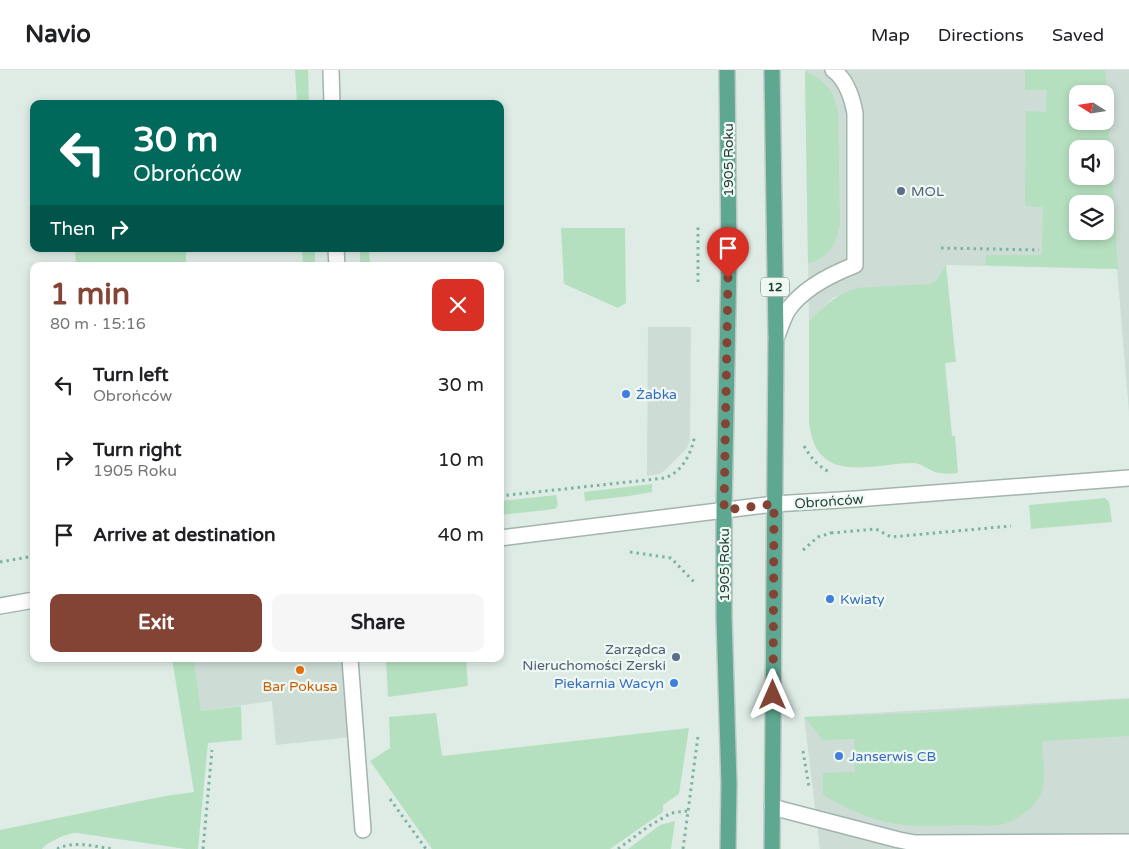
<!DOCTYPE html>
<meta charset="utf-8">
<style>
body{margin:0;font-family:"Varela Round",sans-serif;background:#f6f6f6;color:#202124;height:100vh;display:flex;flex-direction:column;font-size:19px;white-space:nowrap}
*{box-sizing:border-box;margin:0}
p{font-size:16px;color:#757577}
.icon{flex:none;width:28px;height:28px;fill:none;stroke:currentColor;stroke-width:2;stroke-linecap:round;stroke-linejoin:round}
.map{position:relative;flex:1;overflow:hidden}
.sheet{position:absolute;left:30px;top:192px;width:474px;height:400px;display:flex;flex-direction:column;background:#fff;border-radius:10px;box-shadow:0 2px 8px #0003}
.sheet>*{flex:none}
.banner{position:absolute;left:30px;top:30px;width:474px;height:152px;border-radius:10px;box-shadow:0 2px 8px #0003;background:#00695c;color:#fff;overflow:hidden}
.needle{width:32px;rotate:282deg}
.buttons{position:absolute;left:1069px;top:15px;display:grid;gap:10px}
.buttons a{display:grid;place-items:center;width:45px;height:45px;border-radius:10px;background:#fff;box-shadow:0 2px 8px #0003;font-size:25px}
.pin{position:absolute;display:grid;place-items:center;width:42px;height:42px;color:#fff;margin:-51px -21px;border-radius:50% 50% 50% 0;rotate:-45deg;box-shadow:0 0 5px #0007}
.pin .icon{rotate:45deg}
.me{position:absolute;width:55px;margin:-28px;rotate:0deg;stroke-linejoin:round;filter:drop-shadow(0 0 4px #0008)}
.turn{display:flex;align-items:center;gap:18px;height:105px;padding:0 20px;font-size:22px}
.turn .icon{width:65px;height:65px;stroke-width:2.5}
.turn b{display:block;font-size:35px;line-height:42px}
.then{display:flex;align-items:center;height:48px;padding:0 20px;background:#0003;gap:10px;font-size:19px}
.round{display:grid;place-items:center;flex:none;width:52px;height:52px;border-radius:10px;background:#f6f6f6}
.headline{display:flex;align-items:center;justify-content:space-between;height:85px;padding:0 20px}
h1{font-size:30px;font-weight:700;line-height:38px;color:#844435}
.primary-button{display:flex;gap:10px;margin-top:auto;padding:10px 20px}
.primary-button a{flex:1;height:58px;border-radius:10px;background:#844435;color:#fff;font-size:20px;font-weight:700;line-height:58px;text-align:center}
.primary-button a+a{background:#f6f6f6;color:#202124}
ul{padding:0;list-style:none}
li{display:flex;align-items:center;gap:15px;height:75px;padding:0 20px}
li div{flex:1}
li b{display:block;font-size:19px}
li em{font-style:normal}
header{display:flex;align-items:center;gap:30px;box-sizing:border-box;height:70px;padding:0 25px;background:#fff;border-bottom:1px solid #e0e0e0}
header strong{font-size:24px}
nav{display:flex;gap:28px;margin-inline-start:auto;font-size:18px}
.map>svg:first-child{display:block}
.built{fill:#cddcd5;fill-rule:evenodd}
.green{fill:#b5e0bf;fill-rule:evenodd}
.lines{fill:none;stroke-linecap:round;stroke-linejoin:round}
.minor-casing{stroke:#a1b4ad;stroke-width:18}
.major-casing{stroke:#c0c9c6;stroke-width:18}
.path{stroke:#7bb4a0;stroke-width:3;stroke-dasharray:2.5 4;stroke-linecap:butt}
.minor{stroke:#fff;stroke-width:15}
.major{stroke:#5ea791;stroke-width:15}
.route{stroke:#844435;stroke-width:9;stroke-dasharray:0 16.2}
.service-dot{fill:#5c6f8a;stroke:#f0f8f4;stroke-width:2}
.shop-dot{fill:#3f7fe0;stroke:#f0f8f4;stroke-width:2}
.food-dot{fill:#e8710a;stroke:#f0f8f4;stroke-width:2}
.labels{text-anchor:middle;stroke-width:4.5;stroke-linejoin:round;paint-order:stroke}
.shield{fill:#f0f8f4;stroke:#5d766e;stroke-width:1}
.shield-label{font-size:12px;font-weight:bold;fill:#1e3e34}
.street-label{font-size:14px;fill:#1e3e34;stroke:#f0f8f4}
.service-label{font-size:14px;fill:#4e5e75;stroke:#f0f8f4;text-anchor:start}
.shop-label{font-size:14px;fill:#366cbe;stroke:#f0f8f4;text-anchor:start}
.food-label{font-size:14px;fill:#c56008;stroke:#f0f8f4}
</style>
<header>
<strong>Navio</strong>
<nav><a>Map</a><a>Directions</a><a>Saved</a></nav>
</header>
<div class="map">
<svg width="1129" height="779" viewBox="0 0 1129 779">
<rect width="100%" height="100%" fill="#dfece6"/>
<!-- built -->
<path class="built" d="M805,0H1129V342L1117,199L946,195L936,210L929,214L834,227L809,251ZM1078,24H1105V51H1078ZM1078,79H1105V106H1078ZM1078,134H1105V161H1078Z
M648,257H691L690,370L687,378L664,401L659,404L647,406Z
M194,589H344L352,667L276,675L272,631L201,641Z
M1129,628V779H820L804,647Z"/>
<!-- green -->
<path class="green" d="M295,0H308L309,34H297Z
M1025,0H1105L1118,199L985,195L986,185H1042L1043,137L1025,136L1026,41L1046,42L1047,20H1025ZM1078,24H1105V51H1078ZM1078,79H1105V106H1078ZM1078,134H1105V161H1078Z
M805,1C826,12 833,18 838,42L840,154C835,177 830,186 808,194Z
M561,158H625L626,233L618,238L564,214Z
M75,179H186V195L76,196Z
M302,179H315V196H303Z
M360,179H369L370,196H360Z
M946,195L956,292L945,293L952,366H955L958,403C951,404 943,404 935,402C928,400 921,393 914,393C868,394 816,416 809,352V251C826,235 834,226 856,218L929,214L936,210Z
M652,414V422L629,426L585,431L584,422Z
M556,425L558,435L555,439L500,445V431Z
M1105,428L1109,432L1112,452L1031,459L1029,435Z
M172,589H194L201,641L241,636L242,670L208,673L198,779H186L77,763C67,763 49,771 42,779H0V760L165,726L194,722Z
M386,589H466L468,616L388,627Z
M1129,629V666L1042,671C1042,686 1047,711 1041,724C1035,737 1019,748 1007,753C994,757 979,755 965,755C938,756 908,758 882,751C861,745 842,736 823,725V703L855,702L854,669L823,670L804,647L921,643Z
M436,643L442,686L689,658L679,724L663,735V742L610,779H432L370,691L390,678L389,647Z
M675,751L671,779H628L660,755Z"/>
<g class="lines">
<defs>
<path id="minor" d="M331,0L332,34
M336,179L337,196
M776,268C780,259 783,248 788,240C803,218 832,204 855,195V43C852,28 847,10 833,0
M500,468L774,434L856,429L1129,408
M0,536L34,530
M350,589L363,760
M772,737L899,770L915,773L1129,772"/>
<path id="major" d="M727,0L729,188L724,440V547L729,714L728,779
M772,779L776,268L772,0"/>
</defs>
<!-- minor casing -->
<use href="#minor" class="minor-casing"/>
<!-- major casing -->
<use href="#major" class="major-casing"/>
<!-- path -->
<path class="path" d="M941,178L1039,180
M698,212V156
M804,376C811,388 817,395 829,402
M500,426L665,408C683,401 691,384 695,365
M831,463L876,459L891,467L1011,456
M803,480L818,467L831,463V459
M630,482L671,488L695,513
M0,492L34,486
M803,681L809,717
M390,729L426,779
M57,779C75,770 95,777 114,779
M203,779L212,680
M618,779L649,756L671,743L687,741
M683,779L698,666"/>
<!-- minor -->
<use href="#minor" class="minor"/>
<!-- major -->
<use href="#major" class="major"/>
</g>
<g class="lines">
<!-- route -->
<path class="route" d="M728,208L724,440L774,434L773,625"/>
</g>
<!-- markers -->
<g class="service-dot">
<circle cx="901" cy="121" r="5"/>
<circle cx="676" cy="587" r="5"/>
</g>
<g class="shop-dot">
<circle cx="626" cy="324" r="5"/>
<circle cx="830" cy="529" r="5"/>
<circle cx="674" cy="613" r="5"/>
<circle cx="839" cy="686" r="5"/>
</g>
<circle class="food-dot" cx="300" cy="600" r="5"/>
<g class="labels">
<!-- shield labels -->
<rect class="shield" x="761" y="207.5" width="28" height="19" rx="4"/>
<g class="shield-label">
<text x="775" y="221">12</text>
</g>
<!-- street labels -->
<g class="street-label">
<text transform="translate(728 90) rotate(-90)" y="5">1905 Roku</text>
<text transform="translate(829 431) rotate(-4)" y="5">Obrońców</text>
<text transform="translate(724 495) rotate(-90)" y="5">1905 Roku</text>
</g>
<!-- service labels -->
<g class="service-label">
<text x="911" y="126">MOL</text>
<text x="666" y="584" text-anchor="end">Zarządca<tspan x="666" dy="16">Nieruchomości Zerski</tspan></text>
</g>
<!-- shop labels -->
<g class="shop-label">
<text x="636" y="329">Żabka</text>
<text x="840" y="534">Kwiaty</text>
<text x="664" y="618" text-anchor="end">Piekarnia Wacyn</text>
<text x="849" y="691">Janserwis CB</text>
</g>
<!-- food labels -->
<g class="food-label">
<text x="300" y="621">Bar Pokusa</text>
</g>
</g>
</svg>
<div class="buttons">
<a><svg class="needle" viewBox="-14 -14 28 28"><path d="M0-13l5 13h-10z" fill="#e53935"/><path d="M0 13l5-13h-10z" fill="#757577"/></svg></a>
<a><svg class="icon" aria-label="sound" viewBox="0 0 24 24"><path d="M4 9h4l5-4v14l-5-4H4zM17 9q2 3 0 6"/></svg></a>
<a><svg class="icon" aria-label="layers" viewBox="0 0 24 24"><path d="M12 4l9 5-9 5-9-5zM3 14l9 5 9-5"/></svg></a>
</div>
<div class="pin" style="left:728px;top:208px;background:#d93025"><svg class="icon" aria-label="arrive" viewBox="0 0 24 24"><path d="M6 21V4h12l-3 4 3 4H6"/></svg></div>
<svg class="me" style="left:773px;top:625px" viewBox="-20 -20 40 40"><path d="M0-17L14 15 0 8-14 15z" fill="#844435" stroke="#fff" stroke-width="4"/></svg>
<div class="banner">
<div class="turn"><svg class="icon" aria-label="left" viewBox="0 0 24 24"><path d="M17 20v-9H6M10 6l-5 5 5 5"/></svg><div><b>30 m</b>Obrońców</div></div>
<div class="then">Then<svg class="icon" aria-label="right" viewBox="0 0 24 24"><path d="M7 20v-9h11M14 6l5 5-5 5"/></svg></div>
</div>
<section class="sheet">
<div class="headline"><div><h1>1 min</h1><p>80 m · 15:16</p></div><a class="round" style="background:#d93025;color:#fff"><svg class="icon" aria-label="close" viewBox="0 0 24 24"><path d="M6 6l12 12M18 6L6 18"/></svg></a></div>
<ul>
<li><svg class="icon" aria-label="left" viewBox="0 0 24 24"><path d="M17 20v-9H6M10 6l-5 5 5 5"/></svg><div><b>Turn left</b><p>Obrońców</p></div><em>30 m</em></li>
<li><svg class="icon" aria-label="right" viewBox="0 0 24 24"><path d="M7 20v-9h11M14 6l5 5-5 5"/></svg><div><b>Turn right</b><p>1905 Roku</p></div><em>10 m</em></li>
<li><svg class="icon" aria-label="arrive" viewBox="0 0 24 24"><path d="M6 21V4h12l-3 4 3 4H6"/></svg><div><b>Arrive at destination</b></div><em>40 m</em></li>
</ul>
<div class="primary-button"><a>Exit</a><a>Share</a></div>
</section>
</div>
